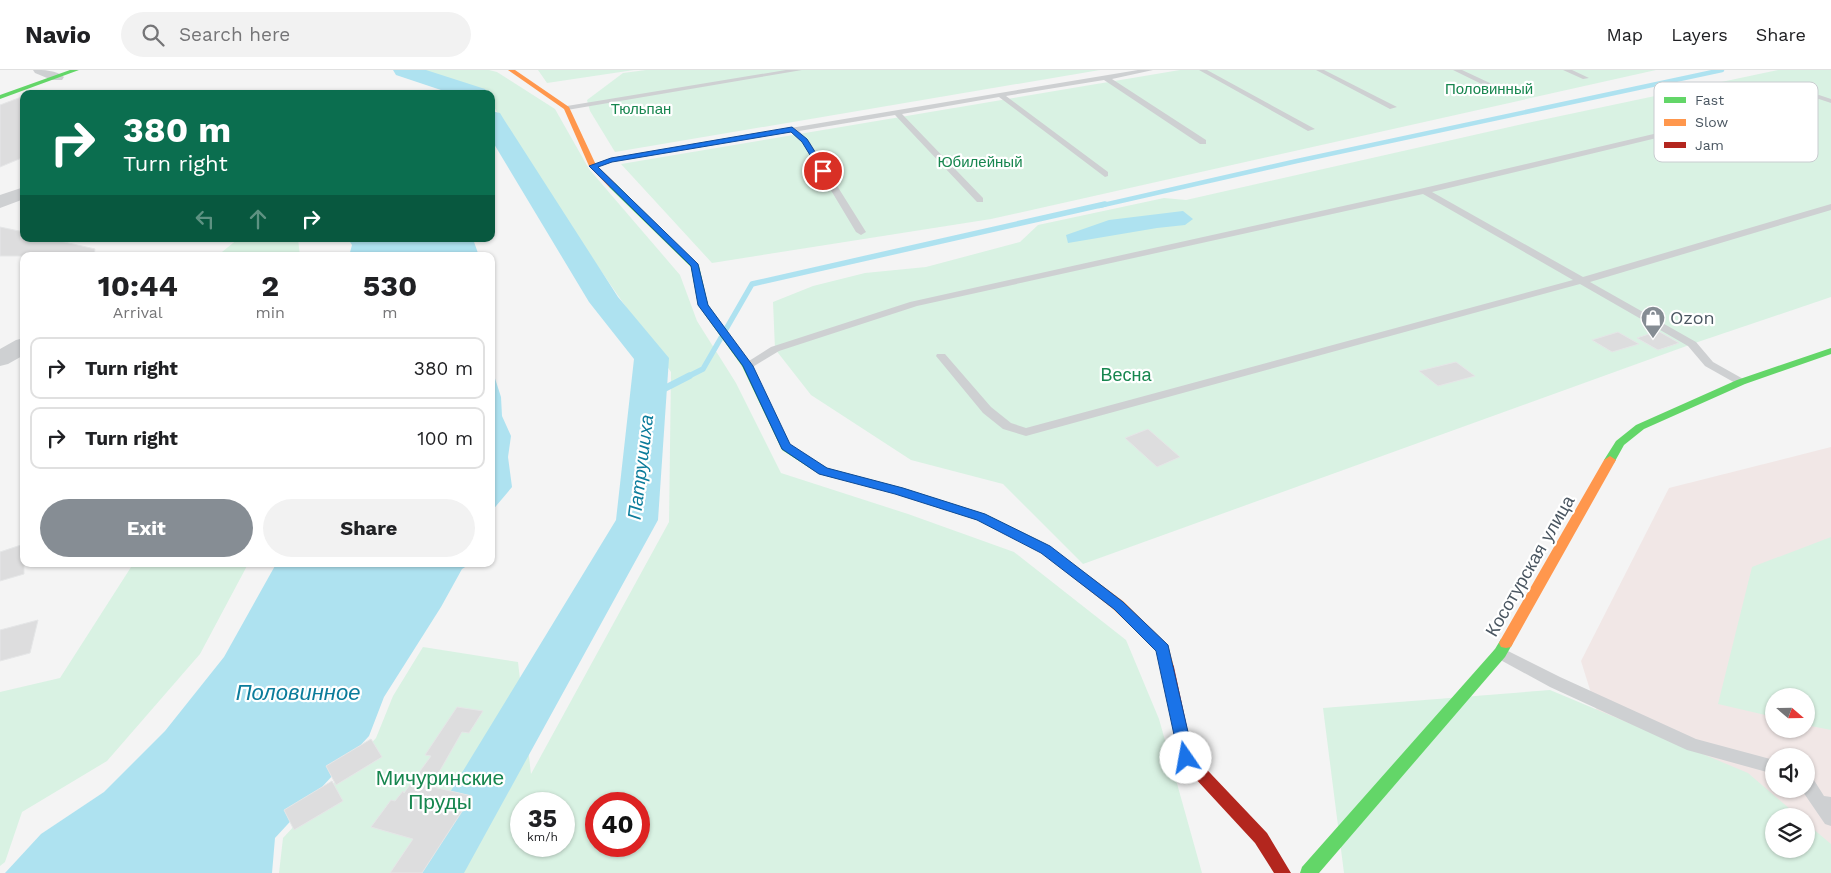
<!DOCTYPE html>
<meta charset="utf-8">
<style>
body{margin:0;font-family:"Work Sans",sans-serif;background:#f2f2f2;color:#202124;height:100vh;display:flex;flex-direction:column;font-size:19px;white-space:nowrap}
*{box-sizing:border-box;margin:0}
p{font-size:16px;color:#757577}
.icon{flex:none;width:28px;height:28px;fill:none;stroke:currentColor;stroke-width:2;stroke-linecap:round;stroke-linejoin:round}
.map{position:relative;flex:1;overflow:hidden}
.sheet{position:absolute;left:20px;top:182px;width:475px;height:315px;display:flex;flex-direction:column;background:#fff;border-radius:10px;box-shadow:0 1px 4px #0004}
.sheet>*{flex:none}
.banner{position:absolute;left:20px;top:20px;width:475px;height:152px;border-radius:10px;box-shadow:0 1px 4px #0004;background:#0b6e4f;color:#fff;overflow:hidden}
.needle{width:32px;rotate:110deg}
.controls{position:absolute;left:1765px;top:618px;display:grid;gap:10px}
.controls a{display:grid;place-items:center;width:50px;height:50px;border-radius:50%;background:#fff;box-shadow:0 1px 4px #0004;font-size:25px}
.speed{position:absolute;left:510px;top:722px;display:flex;gap:10px;font-size:25px;font-weight:700;text-align:center}
.speed>*{display:grid;place-content:center;width:65px;height:65px;border-radius:50%;background:#fff;box-shadow:0 1px 4px #0004;line-height:1}
.speed small{font-size:12px;font-weight:400}
.speed .limit{border:8px solid #d22;background:#fff;color:#111}
.pin{position:absolute;display:grid;place-items:center;width:42px;height:42px;color:#fff;margin:-21px;border:2px solid #fff;border-radius:50%;box-shadow:0 1px 5px #0007}
.me{position:absolute;width:55px;margin:-28px;rotate:348deg;stroke-linejoin:round;filter:drop-shadow(0 0 4px #0008)}
.turn{display:flex;align-items:center;gap:18px;height:105px;padding:0 20px;font-size:22px}
.turn .icon{width:65px;height:65px;stroke-width:2.5}
.turn b{display:block;font-size:35px;line-height:42px}
.lanes{display:flex;align-items:center;height:48px;padding:0 20px;background:#0003;justify-content:center;gap:25px;direction:ltr}
.lanes .off{opacity:.35}
.eta{display:flex;justify-content:space-evenly;align-items:center;height:85px;text-align:center}
.eta b{font-size:30px;font-weight:700;line-height:35px}
.cta{display:flex;gap:10px;margin-top:auto;padding:10px 20px}
.cta a{flex:1;height:58px;border-radius:30px;background:#868d94;color:#fff;font-size:20px;font-weight:700;line-height:58px;text-align:center}
.cta a+a{background:#f2f2f2;color:#202124}
ul{padding:0;list-style:none}
li{display:flex;align-items:center;gap:15px;height:62px;margin:0 10px 8px;padding:0 10px;border:2px solid #e0e0e0;border-radius:10px}
li div{flex:1}
li b{display:block;font-size:19px}
li em{font-style:normal}
header{display:flex;align-items:center;gap:30px;box-sizing:border-box;height:70px;padding:0 25px;background:#fff;border-bottom:1px solid #e0e0e0}
header strong{font-size:24px}
nav{display:flex;gap:28px;margin-inline-start:auto;font-size:18px}
.search{width:350px;height:45px;background:#f2f2f2;display:flex;align-items:center;gap:12px;box-sizing:border-box;padding:0 18px;border-radius:28px;color:#757577;font-size:19px}
.map>svg:first-child{display:block}
.medical{fill:#f1e7e6;fill-rule:evenodd}
.green{fill:#d9f2e3;fill-rule:evenodd}
.water{fill:#aee2f0}
.lines{fill:none;stroke-linecap:round;stroke-linejoin:round}
.stream-far2{stroke:#aee2f0;stroke-width:4.5}
.stream-far1{stroke:#aee2f0;stroke-width:5.5}
.stream{stroke:#aee2f0;stroke-width:7}
.river{fill:#aee2f0;fill-rule:evenodd}
.building{fill:#ddddde;stroke:#e5e6e7}
.lane{fill:#ced0d2;fill-rule:evenodd}
.street{fill:#ced0d2;fill-rule:evenodd}
.fast{fill:#63d668;fill-rule:evenodd}
.slow{fill:#ff974d;fill-rule:evenodd}
.jam{fill:#b3261e;fill-rule:evenodd}
.route{fill:#1a73e8;stroke:#114b97}
.labels{text-anchor:middle;stroke-width:4.5;stroke-linejoin:round;paint-order:stroke}
.far-park-label{font-size:15px;fill:#17864f;stroke:#fff}
.poi-label{font-size:18px;fill:#4a5661;stroke:#fff;text-anchor:start}
.park-label{font-size:18px;fill:#17864f;stroke:#fff}
.street-label{font-size:18px;fill:#4a5661;stroke:#fff}
.water-label{font-size:19px;font-style:italic;fill:#0c7c9b;stroke:#fff}
.near-park-label{font-size:21px;fill:#17864f;stroke:#fff}
.near-water-label{font-size:22px;font-style:italic;fill:#0c7c9b;stroke:#fff}
.key{fill:#fff;stroke:#c9ccd0;stroke-width:1}
.key-label{font-size:14px;fill:#4a5661}
</style>
<header>
<strong>Navio</strong>
<div class="search"><svg class="icon" aria-label="search" viewBox="0 0 24 24"><circle cx="10" cy="10" r="6"/><path d="M15 15l6 6"/></svg>Search here</div>
<nav><a>Map</a><a>Layers</a><a>Share</a></nav>
</header>
<div class="map">
<svg width="1831" height="803" viewBox="0 0 1831 803">
<rect width="100%" height="100%" fill="#f4f4f4"/>
<!-- medical -->
<path class="medical" d="M1831,377V803L1621,719L1581,591L1669,418ZM1774,626H1806V659H1774ZM1774,686H1806V719H1774ZM1774,746H1806V779H1774Z"/>
<!-- green -->
<path class="green" d="M417,0H489L497,2L555,39L589,99L680,205L697,251L736,313L781,403L908,444L1014,482L1126,570L1159,649L1202,803H279L283,768L376,668L393,626L423,577L518,592L531,704L669,452L671,302L547,123L491,32V24H486L484,20ZM521,734H564V776H521ZM596,734H639V776H596Z
M538,0H634L547,13Z
M646,0H1100L615,82L590,41L587,30L623,3Z
M1180,0H1656L991,149L712,193L621,94Z
M1778,0H1831V227L1692,274L1083,494L1003,414L911,390L811,325L775,279L773,232L813,216L865,203L926,197L1020,172L1038,155L1164,128L1186,130L1532,52Z
M238,169H298L300,186H217Z
M1831,467V660L1806,655V626H1774V647L1718,634L1752,497Z
M133,494H248L200,584L107,691L22,742L5,792L0,796V622L60,608Z
M1550,620L1748,703L1798,746H1774V779H1806V753L1831,774V803H1344L1323,638Z"/>
<!-- water -->
<path class="water" d="M1183,141L1193,149L1185,155L1157,158L1068,173L1066,165L1109,150Z
M348,169H473L479,186H349L352,175Z
M491,296L501,327L502,346L511,366L508,387L512,417L491,442Z
M276,494H470L462,499L441,537L384,627L369,666L275,768L272,803H5L41,764L104,722L165,661L224,587Z"/>
<g class="lines">
<!-- stream-far2 -->
<path class="stream-far2" d="M1099,136L1297,91L1722,0"/>
<!-- stream-far1 -->
<path class="stream-far1" d="M687,307L703,299L752,214L1105,134"/>
<!-- stream -->
<path class="stream" d="M648,327L689,306"/>
<!-- river -->
<path class="river" d="M393,0H426L485,19L488,24H453L396,5Z
M491,41L500,43L503,48L618,227L669,288L658,450L464,803H404L413,783L616,450L634,289L589,232L491,69Z"/>
</g>
<!-- building -->
<path class="building" d="M24,26V87L0,97V35Z
M0,157L24,162V169H51L95,179L94,186H0Z
M1658,261L1679,273L1658,280L1637,268Z
M1618,262L1639,274L1612,282L1592,270Z
M1456,292L1475,306L1438,316L1419,301Z
M1148,359L1180,387L1157,397L1125,368Z
M24,474V504L0,511V482Z
M38,550L30,583L0,591V560Z
M457,637L483,641L469,663L462,662L438,704L429,716L472,726L422,803H390L413,769L371,757L391,730L395,731L403,721L404,723L431,686L425,685Z
M371,669L382,687L336,715L326,696Z
M332,711L343,731L294,760L284,740Z"/>
<g class="lines">
<!-- lane -->
<path class="lane" d="M786,0H802L567,40L563,38L567,36Z
M1138,0H1153L1112,9L1206,70V74H1200L1104,10L1006,26L1108,102V106L1105,107L999,27L902,44L983,128V132H977L895,45L799,61L809,71L866,162L861,165L856,162L802,72L792,62L612,92L593,98L589,96L611,88Z
M1199,0H1207L1315,59L1308,61Z
M1316,0H1324L1397,37L1390,39Z
M1453,0H1462L1507,21L1500,23Z
M1563,0H1572L1589,8L1583,9Z
M1819,25L1831,29V33L1819,29L1432,122L1583,207L1831,134V140L1590,212L1696,272L1713,292L1745,310L1747,312L1745,314H1737L1705,296L1688,276L1580,214L1026,366L1003,359L983,343L936,286L937,284H945L991,337L1011,353L1026,358L1573,210L1423,124L917,236L779,281L751,298L747,299L741,296L771,277L910,232L1424,118Z
M1500,577L1560,607L1696,669L1774,690V704L1687,680L1550,617L1495,587L1492,583L1495,579Z
M1806,705L1812,707L1824,726L1831,727V756L1825,754L1801,719H1806Z"/>
<!-- street -->
<path class="street" d="M33,0C43,0 57,0 64,7L62,10H52L35,3Z
M24,117V129L0,138V125Z
M24,268V285L8,294L0,296V279L16,270Z"/>
<!-- fast -->
<path class="fast" d="M70,0H79L0,29V25Z
M609,113H615L699,196L708,235L752,296L790,375L827,398L903,418L985,444L1046,474L1048,477L1046,480H1038L977,450L896,424L819,404L782,380L742,296L698,235L691,197L609,117Z
M1831,278V284L1745,314L1644,359L1624,375L1614,393H1606L1604,390L1616,371L1636,355L1737,310Z
M1506,568L1511,569L1513,573L1505,587L1319,803H1300L1302,797L1495,579L1501,569Z"/>
<!-- slow -->
<path class="slow" d="M508,0H515L569,37L596,95L615,113V117H609L589,96L564,39Z
M1610,386L1616,390L1511,577L1506,578L1501,577L1499,573L1501,569L1604,390Z
M1042,473L1046,474L1123,531L1168,575L1174,597L1172,601L1167,603L1162,601L1157,581L1113,539L1038,480L1036,477L1038,474Z"/>
<!-- jam -->
<path class="jam" d="M1167,591L1172,593L1174,597L1193,685L1267,763L1291,803H1274L1255,773L1181,693L1160,597L1162,593Z"/>
</g>
<!-- route -->
<path class="route" d="M792,57L807,69L827,101L826,103H821L802,72L791,62L612,92L598,97L698,194L708,235L753,296L790,374L827,398L903,418L985,444L1050,476L1123,532L1168,575L1194,688L1192,693L1186,694L1181,693L1179,688L1156,581L1114,539L1041,483L977,450L895,424L819,404L782,379L743,296L698,235L691,196L589,96L611,88Z"/>
<!-- icons -->
<defs>
<symbol id="shop-pin" viewBox="-11 -11 22 30"><path d="M0 17L-7.5 6A9.5 9.5 0 1 1 7.5 6Z" fill="#868d94" stroke="#fff"/><path d="M-5-2.5h2.3a2.7 3.5 0 0 1 5.4 0H5L5.5 6h-11ZM-1.5-2.5h3a1.5 2.3 0 0 0-3 0Z" fill="#fff"/></symbol>
</defs>
<g fill-rule="evenodd">
<use href="#shop-pin" x="1639" y="234" width="28" height="38"/>
</g>
<g class="labels">
<!-- far-park labels -->
<g class="far-park-label">
<text x="1489" y="24">Половинный</text>
<text x="641" y="44">Тюльпан</text>
<text x="980" y="97">Юбилейный</text>
</g>
<!-- poi labels -->
<g class="poi-label">
<text x="1670" y="254">Ozon</text>
</g>
<!-- park labels -->
<g class="park-label">
<text x="1126" y="311">Весна</text>
</g>
<!-- street labels -->
<g class="street-label">
<text transform="translate(1530 496) rotate(-60)" y="6">Косотурская улица</text>
</g>
<!-- water labels -->
<g class="water-label">
<text transform="translate(640 397) rotate(-83)" y="7">Патрушиха</text>
</g>
<!-- near-park labels -->
<g class="near-park-label">
<text x="440" y="715">Мичуринские<tspan x="440" dy="24">Пруды</tspan></text>
</g>
<!-- near-water labels -->
<g class="near-water-label">
<text x="298" y="630">Половинное</text>
</g>
</g>
<!-- legend -->
<rect x="1654" y="12" width="164" height="80" rx="8" class="key"/>
<rect x="1664" y="27" width="22" height="6" fill="#63d668"/>
<rect x="1664" y="49" width="22" height="7" fill="#ff974d"/>
<rect x="1664" y="72" width="22" height="6" fill="#b3261e"/>
<g class="key-label">
<text x="1695" y="35">Fast</text>
<text x="1695" y="57">Slow</text>
<text x="1695" y="80">Jam</text>
</g>
</svg>
<div class="controls">
<a><svg class="needle" viewBox="-14 -14 28 28"><path d="M0-13l5 13h-10z" fill="#e53935"/><path d="M0 13l5-13h-10z" fill="#757577"/></svg></a>
<a><svg class="icon" aria-label="sound" viewBox="0 0 24 24"><path d="M4 9h4l5-4v14l-5-4H4zM17 9q2 3 0 6"/></svg></a>
<a><svg class="icon" aria-label="layers" viewBox="0 0 24 24"><path d="M12 4l9 5-9 5-9-5zM3 14l9 5 9-5"/></svg></a>
</div>
<div class="speed"><div>35<small>km/h</small></div><div class="limit">40</div></div>
<div class="pin" style="left:823px;top:101px;background:#d93025"><svg class="icon" aria-label="arrive" viewBox="0 0 24 24"><path d="M6 21V4h12l-3 4 3 4H6"/></svg></div>
<svg class="me" style="left:1186px;top:688px" viewBox="-20 -20 40 40"><circle r="19" fill="#fff"/><path d="M0-13L10 11 0 6-10 11z" fill="#1a73e8"/></svg>
<div class="banner">
<div class="turn"><svg class="icon" aria-label="right" viewBox="0 0 24 24"><path d="M7 20v-9h11M14 6l5 5-5 5"/></svg><div><b>380 m</b>Turn right</div></div>
<div class="lanes"><svg class="icon off" aria-label="left" viewBox="0 0 24 24"><path d="M17 20v-9H6M10 6l-5 5 5 5"/></svg><svg class="icon off" aria-label="ahead" viewBox="0 0 24 24"><path d="M12 20V5M6 11l6-6 6 6"/></svg><svg class="icon" aria-label="right" viewBox="0 0 24 24"><path d="M7 20v-9h11M14 6l5 5-5 5"/></svg></div>
</div>
<section class="sheet">
<div class="eta">
<div><b>10:44</b><p>Arrival</p></div>
<div><b>2</b><p>min</p></div>
<div><b>530</b><p>m</p></div>
</div>
<ul>
<li><svg class="icon" aria-label="right" viewBox="0 0 24 24"><path d="M7 20v-9h11M14 6l5 5-5 5"/></svg><div><b>Turn right</b></div><em>380 m</em></li>
<li><svg class="icon" aria-label="right" viewBox="0 0 24 24"><path d="M7 20v-9h11M14 6l5 5-5 5"/></svg><div><b>Turn right</b></div><em>100 m</em></li>
</ul>
<div class="cta"><a>Exit</a><a>Share</a></div>
</section>
</div>
